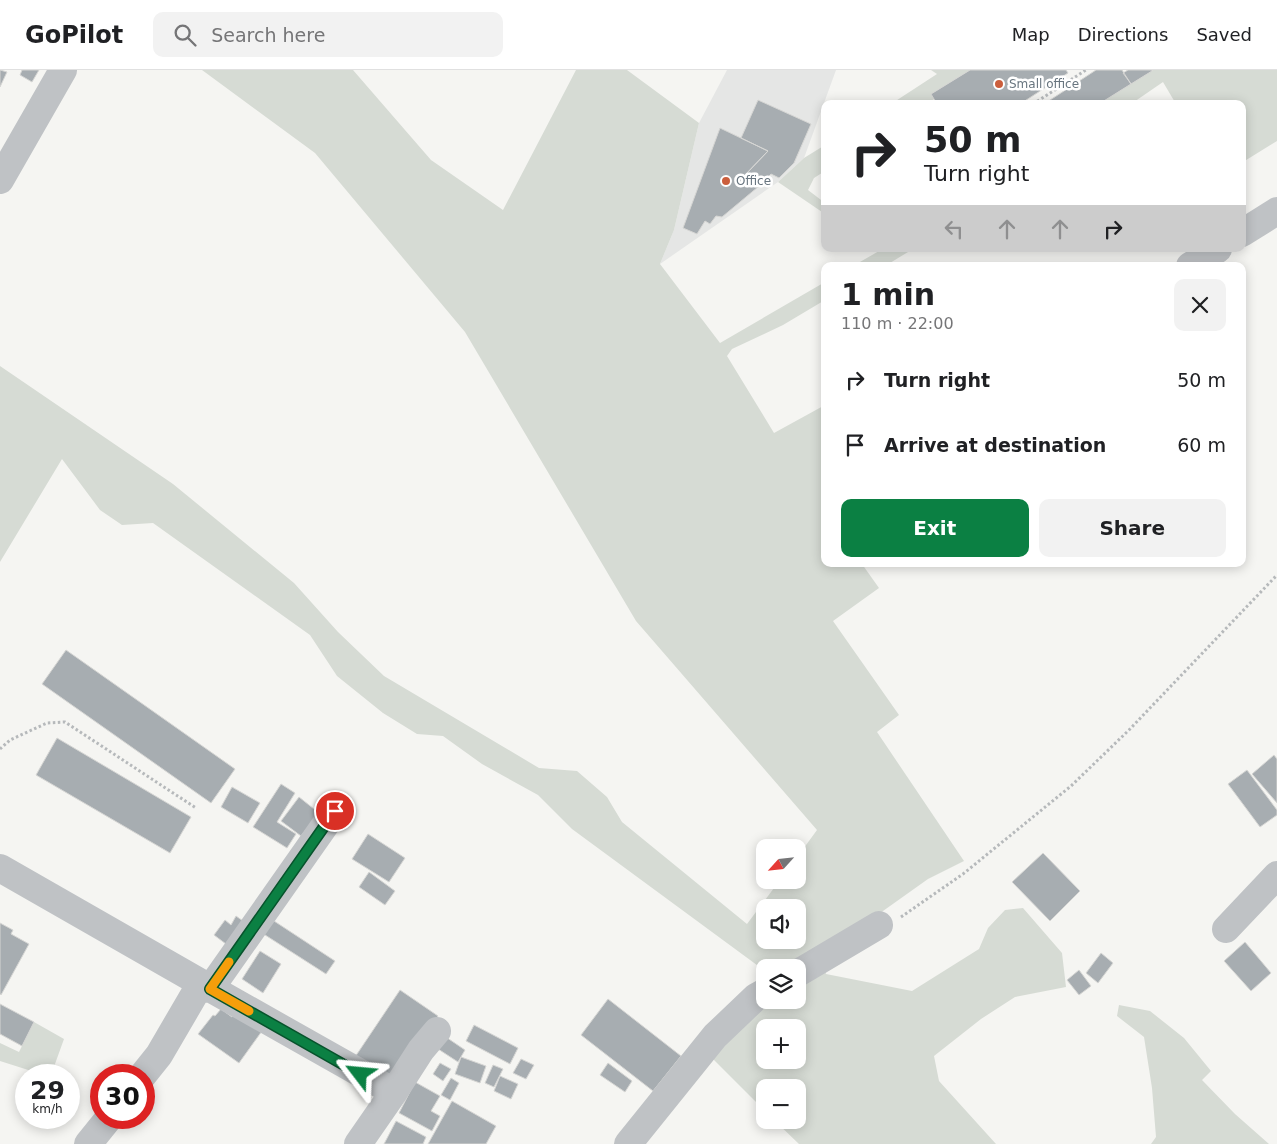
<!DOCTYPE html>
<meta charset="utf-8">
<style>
body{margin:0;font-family:"DejaVu Sans",sans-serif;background:#f2f2f2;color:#202124;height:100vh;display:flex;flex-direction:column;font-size:19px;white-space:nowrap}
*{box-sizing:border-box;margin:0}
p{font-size:16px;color:#757577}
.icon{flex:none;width:28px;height:28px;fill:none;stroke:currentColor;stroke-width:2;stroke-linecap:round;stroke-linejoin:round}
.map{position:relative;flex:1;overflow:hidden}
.side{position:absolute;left:821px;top:192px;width:425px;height:305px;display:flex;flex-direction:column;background:#fff;border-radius:10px;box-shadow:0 2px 12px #0003}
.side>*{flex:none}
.hud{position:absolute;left:821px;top:30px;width:425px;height:152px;border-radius:10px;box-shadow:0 2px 12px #0003;background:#fff;color:#202124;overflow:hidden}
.needle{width:32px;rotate:243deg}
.tools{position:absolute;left:756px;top:769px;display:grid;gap:10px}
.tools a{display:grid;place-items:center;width:50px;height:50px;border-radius:10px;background:#fff;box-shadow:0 2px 12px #0003;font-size:25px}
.speed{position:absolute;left:15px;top:994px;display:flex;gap:10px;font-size:25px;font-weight:700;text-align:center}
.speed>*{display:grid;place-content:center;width:65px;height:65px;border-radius:50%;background:#fff;box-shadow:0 2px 12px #0003;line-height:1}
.speed small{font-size:12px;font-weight:400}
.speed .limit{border:8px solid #d22;background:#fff;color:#111}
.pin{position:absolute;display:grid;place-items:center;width:42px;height:42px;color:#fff;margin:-21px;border:2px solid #fff;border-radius:50%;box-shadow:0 1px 5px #0007}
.me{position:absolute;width:55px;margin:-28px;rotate:299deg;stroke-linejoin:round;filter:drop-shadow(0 0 4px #0008)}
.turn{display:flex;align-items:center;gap:18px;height:105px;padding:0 20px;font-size:22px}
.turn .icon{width:65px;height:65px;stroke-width:2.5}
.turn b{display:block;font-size:35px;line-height:42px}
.lanes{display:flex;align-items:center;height:48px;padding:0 20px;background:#0003;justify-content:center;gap:25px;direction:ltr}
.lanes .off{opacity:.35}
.round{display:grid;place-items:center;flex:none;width:52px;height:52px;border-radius:10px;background:#f2f2f2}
.headline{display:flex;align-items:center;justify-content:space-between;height:85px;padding:0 20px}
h1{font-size:30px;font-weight:700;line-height:38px}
.primary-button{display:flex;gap:10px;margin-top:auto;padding:10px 20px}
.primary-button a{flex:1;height:58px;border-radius:10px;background:#0b8043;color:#fff;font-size:20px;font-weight:700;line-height:58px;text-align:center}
.primary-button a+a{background:#f2f2f2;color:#202124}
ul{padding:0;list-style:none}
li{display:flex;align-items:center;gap:15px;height:65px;padding:0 20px}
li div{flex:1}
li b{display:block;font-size:19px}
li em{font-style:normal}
header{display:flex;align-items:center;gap:30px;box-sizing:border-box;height:70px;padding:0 25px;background:#fff;border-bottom:1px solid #e0e0e0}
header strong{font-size:24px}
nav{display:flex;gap:28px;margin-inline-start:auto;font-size:18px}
.search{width:350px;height:45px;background:#f2f2f2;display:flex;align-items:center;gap:12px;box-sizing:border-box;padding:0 18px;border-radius:10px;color:#757577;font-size:19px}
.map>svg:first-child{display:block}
.built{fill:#e5e6e5}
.green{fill:#d6dbd4;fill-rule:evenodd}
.building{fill:#a7adb1;stroke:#d6d6d4}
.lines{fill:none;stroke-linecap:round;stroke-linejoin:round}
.path{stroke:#b6b9bb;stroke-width:3;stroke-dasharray:2.5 2.5;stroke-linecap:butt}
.minor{stroke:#bfc2c5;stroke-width:28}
.route-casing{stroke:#07532c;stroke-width:12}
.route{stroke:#0b8043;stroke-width:9}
.slow{stroke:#f59e0b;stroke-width:9}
.poi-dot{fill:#cb5e3c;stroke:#fff;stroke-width:2}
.labels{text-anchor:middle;stroke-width:5;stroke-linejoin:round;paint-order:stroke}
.poi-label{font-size:12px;fill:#68757f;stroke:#fff;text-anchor:start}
</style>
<header>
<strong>GoPilot</strong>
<div class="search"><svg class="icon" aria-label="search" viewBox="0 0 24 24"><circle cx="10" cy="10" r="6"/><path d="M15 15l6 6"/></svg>Search here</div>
<nav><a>Map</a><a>Directions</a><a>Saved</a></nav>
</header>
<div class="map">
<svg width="1277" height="1074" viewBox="0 0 1277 1074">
<rect width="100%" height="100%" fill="#f5f5f2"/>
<!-- built -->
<path class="built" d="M727,0H836L804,88L778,112L660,194L674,160L699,53Z"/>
<!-- green -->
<path class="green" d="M202,0H353L431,90L503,140L576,0H627L699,53L674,160L660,194L720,273L825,212V230L783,255L732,279L727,286L774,363L825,335V494H862L879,518L833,551L899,645L877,662L964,791L928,809L838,873L822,887L826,904L912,921L979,879L988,858L1005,840L1023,838L1062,883L1066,917L1015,927L981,949L934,986L939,1011L996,1074H799L774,1050H798V1018H765V1041L709,985L766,930H798V898H765V901L572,759L538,725L482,694L443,666L417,664L383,643L337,606L310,565L153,453L122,455L100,440L62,389L0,492V296L173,414L294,513L338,562L384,606L539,698L577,701L607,727L622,752L747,854L780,810H798V786L817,760L636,551L465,262L315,83ZM765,838H798V870H765ZM765,958H798V990H765Z
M931,0H970L931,24L934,29L927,34H891L937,4Z
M1153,0H1277V71L1243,92L1242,34H1176L1163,12L1131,34H1099Z
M825,75V101L814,108L808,120L825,133V144L778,112L804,88Z
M877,179L887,180L913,179L885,196H853L879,181Z
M1119,935L1150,941L1184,968L1211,1001L1202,1010L1235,1044L1269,1074H1151L1156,1067L1152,1018L1144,967L1117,946Z
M34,952L64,969L51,1005H44L0,991V973L19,982Z"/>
<!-- building -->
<path class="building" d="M0,0L7,2L0,17Z
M22,0H39L32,12L20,5Z
M970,0H1066L1068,3L1020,34H937L931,24Z
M1096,0H1122L1131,14L1099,34H1044Z
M1128,0H1152V1L1131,14L1123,3Z
M758,30L811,54L794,93L779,108L771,104L758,117L746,104L768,81L741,68Z
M720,58L768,81L746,104L758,117L722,147L716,146L710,154L705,151L697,164L683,158Z
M66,580L235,699L211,733L42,614Z
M57,668L191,747L170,783L36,705Z
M1274,685L1277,689V733L1252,704Z
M1247,700L1277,740V745L1260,757L1228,714Z
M281,714L295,723L277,752L296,764L287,778L253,757Z
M232,717L260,733L248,753L221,737Z
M299,727L319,743L301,766L281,751Z
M368,764L405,788L389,812L352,789Z
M1043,783L1080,821L1050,851L1012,812Z
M369,802L395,821L385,835L359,817Z
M236,846L243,851L226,874L214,865L225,850L231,855Z
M271,849L335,891L326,904L262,863Z
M0,853L13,860L11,864L29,874L1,925L0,924Z
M1245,872L1271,903L1251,921L1224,891Z
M260,881L281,894L263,923L242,909Z
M1101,883L1113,893L1098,913L1086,903Z
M1079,900L1091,916L1079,925L1067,910Z
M400,920L438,946L394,1013L355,987Z
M608,929L681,986L653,1021L581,965Z
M0,934L34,952L22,976L0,964Z
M221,939L232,947L236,942L262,961L239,993L198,964L213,945L215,946Z
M474,955L518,978L510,994L466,971Z
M440,963L465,980L458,992L432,975Z
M461,987L486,996L480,1013L455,1004Z
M521,989L534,995L526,1009L513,1003Z
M440,993L451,999L443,1011L433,1004Z
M608,993L632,1011L625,1022L600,1005Z
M493,995L503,999L494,1017L485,1013Z
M500,1006L518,1014L511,1029L494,1021Z
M451,1008L459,1013L450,1030L441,1025Z
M415,1012L440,1026L431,1041L440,1046L432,1061L399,1043Z
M452,1031L496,1056L486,1074H428Z
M396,1051L426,1067L423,1074H384Z"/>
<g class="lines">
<!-- path -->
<path class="path" d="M1033,34L1086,0
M0,679L10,670L47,653L65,652L196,738
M901,847L963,804L1071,716L1129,660L1277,505"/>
<!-- minor -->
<path class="minor" d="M0,110L63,0
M1242,163L1277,141
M1190,196L1218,179
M0,798L201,913
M1226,859L1277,805
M798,903L879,855
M210,919L335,741
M143,1005L159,985L201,913L394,1022L358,1074
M394,1022L421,980L437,961
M88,1074L109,1048
M628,1074L715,966L756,927L765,922"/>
</g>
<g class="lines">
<defs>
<path id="route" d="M335,741L210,919L360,1004"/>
</defs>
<!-- route casing -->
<use href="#route" class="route-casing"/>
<!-- route -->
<use href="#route" class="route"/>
<!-- slow -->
<path class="slow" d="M229,892L210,919L249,941"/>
</g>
<!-- markers -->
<g class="poi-dot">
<circle cx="999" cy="14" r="5"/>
<circle cx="726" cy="111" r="5"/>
</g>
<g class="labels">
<!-- poi labels -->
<g class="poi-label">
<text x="1009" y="18">Small office</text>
<text x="736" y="115">Office</text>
</g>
</g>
</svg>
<div class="tools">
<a><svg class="needle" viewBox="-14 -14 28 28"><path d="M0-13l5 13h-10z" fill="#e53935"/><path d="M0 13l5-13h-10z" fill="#757577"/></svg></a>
<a><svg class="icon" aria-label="sound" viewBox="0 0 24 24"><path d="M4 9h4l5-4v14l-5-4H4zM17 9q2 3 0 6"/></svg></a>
<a><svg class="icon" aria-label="layers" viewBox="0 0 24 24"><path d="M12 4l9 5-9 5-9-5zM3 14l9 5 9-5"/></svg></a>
<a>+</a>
<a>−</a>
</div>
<div class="speed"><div>29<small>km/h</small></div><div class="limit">30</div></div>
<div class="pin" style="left:335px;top:741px;background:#d93025"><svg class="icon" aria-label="arrive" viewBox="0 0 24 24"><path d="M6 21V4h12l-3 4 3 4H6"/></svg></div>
<svg class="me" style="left:360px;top:1004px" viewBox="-20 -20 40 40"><path d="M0-17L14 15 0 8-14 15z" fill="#0b8043" stroke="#fff" stroke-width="4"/></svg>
<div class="hud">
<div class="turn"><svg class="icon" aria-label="right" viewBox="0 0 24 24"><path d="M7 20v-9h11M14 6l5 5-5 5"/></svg><div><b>50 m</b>Turn right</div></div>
<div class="lanes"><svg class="icon off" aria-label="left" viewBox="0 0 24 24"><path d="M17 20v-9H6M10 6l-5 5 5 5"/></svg><svg class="icon off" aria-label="ahead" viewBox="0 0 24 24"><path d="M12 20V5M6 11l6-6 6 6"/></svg><svg class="icon off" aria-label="ahead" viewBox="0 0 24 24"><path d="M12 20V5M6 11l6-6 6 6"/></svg><svg class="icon" aria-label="right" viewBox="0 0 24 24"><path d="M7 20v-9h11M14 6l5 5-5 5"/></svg></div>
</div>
<section class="side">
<div class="headline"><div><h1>1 min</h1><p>110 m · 22:00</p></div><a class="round"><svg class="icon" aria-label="close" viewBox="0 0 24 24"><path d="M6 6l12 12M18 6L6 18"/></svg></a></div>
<ul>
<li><svg class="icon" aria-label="right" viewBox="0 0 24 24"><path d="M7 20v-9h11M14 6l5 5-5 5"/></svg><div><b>Turn right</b></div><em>50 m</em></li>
<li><svg class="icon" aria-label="arrive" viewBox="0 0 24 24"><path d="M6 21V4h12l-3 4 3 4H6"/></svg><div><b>Arrive at destination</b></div><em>60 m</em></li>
</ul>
<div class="primary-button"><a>Exit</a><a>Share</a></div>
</section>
</div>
